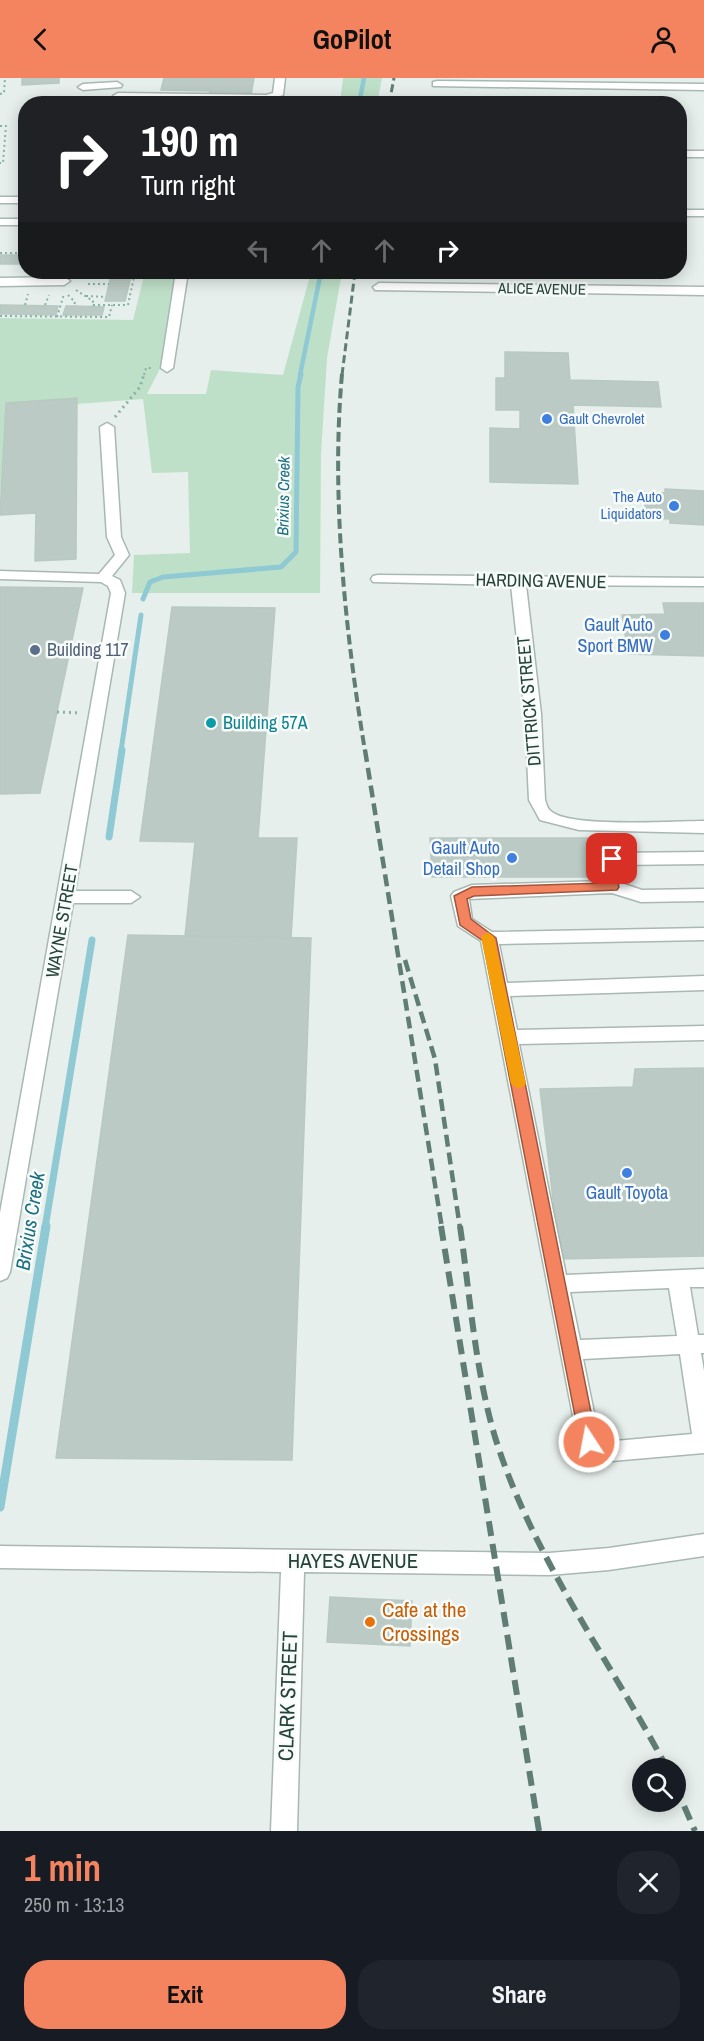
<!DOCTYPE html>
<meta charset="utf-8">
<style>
body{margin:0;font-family:"Archivo Narrow",sans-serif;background:#20242c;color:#f1f3f6;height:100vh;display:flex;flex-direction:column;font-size:22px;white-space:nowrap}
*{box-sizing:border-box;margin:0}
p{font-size:20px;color:#9ea1a6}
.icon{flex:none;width:33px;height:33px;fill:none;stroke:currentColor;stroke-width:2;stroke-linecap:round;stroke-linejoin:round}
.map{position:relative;height:1753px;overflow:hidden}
.side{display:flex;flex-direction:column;background:#171b24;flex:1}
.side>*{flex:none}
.top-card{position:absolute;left:18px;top:18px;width:669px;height:183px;border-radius:24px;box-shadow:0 3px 15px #0003;background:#202124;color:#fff;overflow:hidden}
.buttons{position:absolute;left:632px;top:1680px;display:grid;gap:12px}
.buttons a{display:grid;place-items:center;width:54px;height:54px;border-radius:50%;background:#171b24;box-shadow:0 3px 15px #0003;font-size:30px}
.pin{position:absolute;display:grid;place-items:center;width:51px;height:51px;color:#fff;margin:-26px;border-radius:12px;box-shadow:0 3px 9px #0006}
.me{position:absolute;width:66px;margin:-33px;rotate:349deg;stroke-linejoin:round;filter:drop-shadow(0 0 4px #0008)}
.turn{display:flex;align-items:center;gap:21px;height:126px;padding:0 24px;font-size:27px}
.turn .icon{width:78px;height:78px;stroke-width:2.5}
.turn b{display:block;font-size:42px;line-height:51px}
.lanes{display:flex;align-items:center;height:57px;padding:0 24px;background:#0003;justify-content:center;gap:30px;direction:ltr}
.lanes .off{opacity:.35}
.round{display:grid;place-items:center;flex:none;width:63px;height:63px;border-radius:24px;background:#20242c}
.summary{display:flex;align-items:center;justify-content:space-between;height:102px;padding:0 24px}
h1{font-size:36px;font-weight:700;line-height:45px;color:#f4845f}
.button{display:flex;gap:12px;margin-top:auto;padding:12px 24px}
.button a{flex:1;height:69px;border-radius:24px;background:#f4845f;color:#111;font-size:24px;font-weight:700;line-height:69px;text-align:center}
.button a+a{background:#20242c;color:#f1f3f6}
header{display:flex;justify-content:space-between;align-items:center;height:78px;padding:0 24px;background:#f4845f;color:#111;font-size:27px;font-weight:700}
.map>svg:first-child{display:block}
.green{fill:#bfe0c8}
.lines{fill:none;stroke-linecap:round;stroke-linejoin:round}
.stream-far3{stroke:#8ec9d4;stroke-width:4.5}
.stream-far2{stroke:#8ec9d4;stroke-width:5}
.stream-far1{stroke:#8ec9d4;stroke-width:7}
.stream{stroke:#8ec9d4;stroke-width:9}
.building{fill:#bbcac4;stroke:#b8c9c2;stroke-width:1.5}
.minor-casing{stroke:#a8b8b2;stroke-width:3}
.path-far1{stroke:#86b3a5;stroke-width:2;stroke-dasharray:2 3;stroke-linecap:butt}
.path{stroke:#86b3a5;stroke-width:3;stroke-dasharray:2 4;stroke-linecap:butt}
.minor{fill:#fff;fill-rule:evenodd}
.rail-far3{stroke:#5f7d75;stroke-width:3;stroke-dasharray:8 4;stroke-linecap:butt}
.rail-far2{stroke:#5f7d75;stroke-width:4;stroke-dasharray:10 4.5;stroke-linecap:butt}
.rail-far1{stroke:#5f7d75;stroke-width:4.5;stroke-dasharray:12 6;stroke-linecap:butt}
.rail{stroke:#5f7d75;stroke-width:6;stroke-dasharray:15 8;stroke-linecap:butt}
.route{fill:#f4845f;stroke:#9f563e;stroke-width:1.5}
.slow{fill:#f59e0b}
.shop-dot{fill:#3f7fe0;stroke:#f7fbf9;stroke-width:2}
.service-dot{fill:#5c6f8a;stroke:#f7fbf9;stroke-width:2}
.culture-dot{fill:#0f9aa8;stroke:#f7fbf9;stroke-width:2}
.food-dot{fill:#e8710a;stroke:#f7fbf9;stroke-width:2}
.labels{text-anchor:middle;stroke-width:5;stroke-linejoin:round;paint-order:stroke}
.far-street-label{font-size:15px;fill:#24423a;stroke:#f7fbf9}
.far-shop-label{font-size:15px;fill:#366cbe;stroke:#f7fbf9;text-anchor:start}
.far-water-label{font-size:16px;font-style:italic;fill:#1c6f80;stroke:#f7fbf9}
.street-label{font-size:18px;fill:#24423a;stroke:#f7fbf9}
.shop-label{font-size:18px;fill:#366cbe;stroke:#f7fbf9;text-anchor:end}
.service-label{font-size:18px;fill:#4e5e75;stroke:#f7fbf9;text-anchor:start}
.culture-label{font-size:18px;fill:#0d838f;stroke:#f7fbf9;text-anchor:start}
.water-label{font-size:20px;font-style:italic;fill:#1c6f80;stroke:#f7fbf9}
.near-street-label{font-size:21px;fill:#24423a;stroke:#f7fbf9}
.near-food-label{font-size:21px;fill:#c56008;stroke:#f7fbf9;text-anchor:start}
</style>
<header><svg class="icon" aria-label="back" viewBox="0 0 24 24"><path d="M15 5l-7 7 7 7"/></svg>GoPilot<svg class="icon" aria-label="person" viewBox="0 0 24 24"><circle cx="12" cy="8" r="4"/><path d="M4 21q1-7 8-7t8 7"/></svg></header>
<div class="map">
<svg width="704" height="1753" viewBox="0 0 704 1753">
<rect width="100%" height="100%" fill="#e6efeb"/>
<!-- green -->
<path class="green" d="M343,0H382L377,25H340Z
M145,194H180L170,271L147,316H206L211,292L283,297L311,194H342L327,280L321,376L320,515H132L134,477L190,475L188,394L152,395L143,321L77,326L6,325L0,423V240L133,242Z"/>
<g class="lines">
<!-- stream-far3 -->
<path class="stream-far3" d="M359,26L364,0
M300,297L321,194"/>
<!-- stream-far2 -->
<path class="stream-far2" d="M143,521L150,504L163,499L281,489L296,474L298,309L301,296
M121,673L141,537"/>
<!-- stream-far1 -->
<path class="stream-far1" d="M109,759L122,672
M45,1150L92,862"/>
<!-- stream -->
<path class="stream" d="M0,1429L46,1148"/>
</g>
<!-- building -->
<path class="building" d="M22,0H59V5L22,7Z
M164,0H254L251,17H209L210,13L161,12Z
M145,23L249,24L144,26Z
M0,177H26V186H0Z
M112,194H132L125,223H105Z
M0,227H2L58,228L56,237L6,236H0Z
M66,228H74L104,229L102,237H63Z
M505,274L568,275L570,302L658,304L661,329L573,327L578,406L490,404V350L520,351V332H496V300H505Z
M77,320L76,481L35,483L36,435L0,437L6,325Z
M665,411L704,413V447L670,445V441L646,440L644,414L665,415Z
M0,509L83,510L40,715L0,716Z
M663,525H704V578L628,576L622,537L665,536Z
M172,529L275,530L258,760H297L291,860L185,858L195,764L140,763Z
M430,760H591L596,799H432Z
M128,857L311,860L292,1382L56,1380Z
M704,990V1178L560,1181L540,1011L633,1009L635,991Z
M330,1519L412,1523L410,1568L327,1564Z"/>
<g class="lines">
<defs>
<path id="minor" d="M275,0H285L283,17L266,23L118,21L113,18L118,15L266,17L273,15Z
M437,3L704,6V12L433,8V4Z
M117,4L122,7L121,9L83,12L78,9L83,6Z
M680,73H704V79H680Z
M0,119H26V125H0Z
M680,132H704V138H680Z
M0,141H26V147H0Z
M176,194H188L173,290L167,294L161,290Z
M0,200L64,199L70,203L64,207L0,208Z
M379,205L704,209V217L375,212L373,209Z
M107,345L114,349L121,459L129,477L112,498L120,502L125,515L75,813H131L140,819L131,825H73L10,1194L7,1200L0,1203V1135L111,515L108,508L101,504L0,501V493L99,496L115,477L107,459L100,349Z
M378,497L704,500V508L526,507L541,636L545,722C547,727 547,731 552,734C573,750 674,743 704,743V755L579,752L540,742L529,722L525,636L511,507L373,504L371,501L373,498Z
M704,774V786L617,787L621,805L642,812L704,811V823L641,824L612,815L469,821L472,841L492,854L704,850V862L499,866L507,905L704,898V912L510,918L517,952L704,948V962L519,966L566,1197L704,1191V1209H690L698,1257H704V1275H701L704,1293V1375L600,1384L592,1381L578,1364L481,863L458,848L451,818L454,814L472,807L603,803L599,786L606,777L612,775ZM669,1210L677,1258L580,1262L570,1214ZM680,1276L692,1356L604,1364L599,1359L583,1281Z
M704,1456V1478L609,1492L549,1497L304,1494L297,1753H271L281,1494L0,1490V1468L549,1475L609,1470Z"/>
</defs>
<!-- minor casing -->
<use href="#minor" class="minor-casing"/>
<!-- path-far1 -->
<path class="path-far1" d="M0,16L4,15L5,0
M0,48H6L3,85H0
M0,175H26
M88,195H112
M88,206H109
M76,212L93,223L92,228
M68,217L75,224L74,228
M86,218L106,219
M25,227L28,216
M45,227L49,217
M93,227H128L135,194
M0,238L109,239L112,227
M57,239L64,216
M144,297L146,290H151"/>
<!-- path -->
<path class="path" d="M115,339L140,309L144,296
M57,634L80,635"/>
<!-- minor -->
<use href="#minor" class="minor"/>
<!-- rail-far3 -->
<path class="rail-far3" d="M389,26L394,0
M342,297L355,194"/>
<!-- rail-far2 -->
<path class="rail-far2" d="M342,296C331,418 345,552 365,673"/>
<!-- rail-far1 -->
<path class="rail-far1" d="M365,672L442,1150
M405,882L435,981L460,1150"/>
<!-- rail -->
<path class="rail" d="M441,1148L539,1753
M460,1148C470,1218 475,1292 495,1359C532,1478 609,1581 667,1690
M675,1707L695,1753"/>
</g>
<!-- route -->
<path class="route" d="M612,776L618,781L614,787L619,809L617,812L474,818L467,821L471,841L496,860L597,1364L595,1369L589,1371L583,1369L580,1364L483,863L460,847L454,818L472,809L605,805L601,786L607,778Z"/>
<!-- slow -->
<path class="slow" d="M488,854L494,859L526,1006L519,1011L511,1006L481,859Z"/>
<!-- markers -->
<g class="shop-dot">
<circle cx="547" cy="341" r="6"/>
<circle cx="674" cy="428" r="6"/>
<circle cx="665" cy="557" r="6"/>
<circle cx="512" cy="780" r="6"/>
<circle cx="627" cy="1095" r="6"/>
</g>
<circle class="service-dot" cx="35" cy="572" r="6"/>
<circle class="culture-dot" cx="211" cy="645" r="6"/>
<circle class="food-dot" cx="370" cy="1544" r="6"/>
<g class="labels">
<!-- far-street labels -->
<g class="far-street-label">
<text transform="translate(542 211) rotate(1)" y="5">ALICE AVENUE</text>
</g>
<!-- far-shop labels -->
<g class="far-shop-label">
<text x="559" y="346">Gault Chevrolet</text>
<text x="662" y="424" text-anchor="end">The Auto<tspan x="662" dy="17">Liquidators</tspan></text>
</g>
<!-- far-water labels -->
<g class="far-water-label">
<text transform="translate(283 418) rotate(-89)" y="6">Brixius Creek</text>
</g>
<!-- street labels -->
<g class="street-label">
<text transform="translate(541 503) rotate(1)" y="6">HARDING AVENUE</text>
<text transform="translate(529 623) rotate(-95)" y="6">DITTRICK STREET</text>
<text transform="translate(62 843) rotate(-80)" y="6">WAYNE STREET</text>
</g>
<!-- shop labels -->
<g class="shop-label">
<text x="653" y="553">Gault Auto<tspan x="653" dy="21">Sport BMW</tspan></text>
<text x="500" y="776">Gault Auto<tspan x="500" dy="21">Detail Shop</tspan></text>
<text x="627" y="1121" text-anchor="middle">Gault Toyota</text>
</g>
<!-- service labels -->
<g class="service-label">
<text x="47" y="578">Building 117</text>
</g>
<!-- culture labels -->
<g class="culture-label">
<text x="223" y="651">Building 57A</text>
</g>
<!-- water labels -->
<g class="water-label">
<text transform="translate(30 1143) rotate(-81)" y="7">Brixius Creek</text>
</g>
<!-- near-street labels -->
<g class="near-street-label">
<text x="353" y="1490">HAYES AVENUE</text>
<text transform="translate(288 1618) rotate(-88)" y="7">CLARK STREET</text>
</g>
<!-- near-food labels -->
<g class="near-food-label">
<text x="382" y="1539">Cafe at the<tspan x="382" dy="24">Crossings</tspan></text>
</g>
</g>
</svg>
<div class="buttons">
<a><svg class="icon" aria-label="search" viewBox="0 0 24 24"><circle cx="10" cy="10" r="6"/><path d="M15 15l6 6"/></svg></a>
</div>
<div class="pin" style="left:612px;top:781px;background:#d93025"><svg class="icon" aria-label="arrive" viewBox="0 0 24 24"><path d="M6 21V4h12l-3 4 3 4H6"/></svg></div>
<svg class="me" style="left:589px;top:1364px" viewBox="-20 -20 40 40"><circle r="17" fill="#f4845f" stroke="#fff" stroke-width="3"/><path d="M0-11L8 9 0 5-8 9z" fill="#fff"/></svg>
<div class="top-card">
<div class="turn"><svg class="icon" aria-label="right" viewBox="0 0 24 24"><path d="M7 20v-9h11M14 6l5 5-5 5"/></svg><div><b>190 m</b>Turn right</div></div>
<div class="lanes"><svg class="icon off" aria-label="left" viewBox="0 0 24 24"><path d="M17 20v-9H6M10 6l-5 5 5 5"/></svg><svg class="icon off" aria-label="ahead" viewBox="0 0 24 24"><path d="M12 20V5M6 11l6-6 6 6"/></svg><svg class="icon off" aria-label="ahead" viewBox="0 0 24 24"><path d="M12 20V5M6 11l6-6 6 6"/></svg><svg class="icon" aria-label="right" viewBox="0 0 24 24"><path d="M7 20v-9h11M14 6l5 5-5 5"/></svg></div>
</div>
</div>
<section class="side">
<div class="summary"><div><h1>1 min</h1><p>250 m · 13:13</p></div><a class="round"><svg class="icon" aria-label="close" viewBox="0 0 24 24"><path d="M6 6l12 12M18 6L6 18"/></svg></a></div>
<div class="button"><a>Exit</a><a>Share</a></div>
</section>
